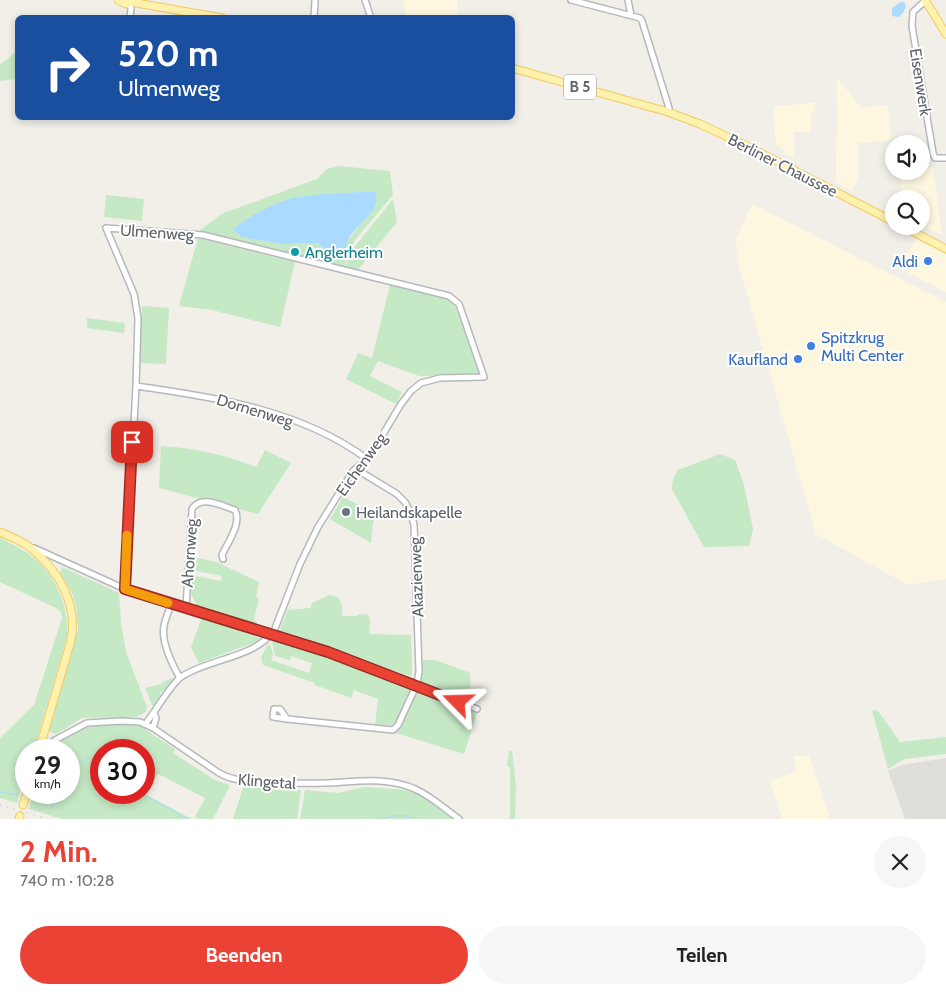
<!DOCTYPE html>
<html lang="de">
<meta charset="utf-8">
<style>
body{margin:0;font-family:Cabin,sans-serif;background:#f6f6f6;color:#222;height:100vh;display:flex;flex-direction:column;font-size:19px;white-space:nowrap}
*{box-sizing:border-box;margin:0}
p{font-size:16px;color:#767676}
.icon{flex:none;width:28px;height:28px;fill:none;stroke:currentColor;stroke-width:2;stroke-linecap:round;stroke-linejoin:round}
.map{position:relative;height:819px;overflow:hidden}
.panel{display:flex;flex-direction:column;background:#fff;flex:1}
.panel>*{flex:none}
.guide{position:absolute;left:15px;top:15px;width:500px;height:105px;border-radius:8px;box-shadow:0 2px 8px #0003;background:#1a4fa0;color:#fff;overflow:hidden}
.fabs{position:absolute;left:885px;top:135px;display:grid;gap:10px}
.fabs a{display:grid;place-items:center;width:45px;height:45px;border-radius:50%;background:#fff;box-shadow:0 2px 8px #0003;font-size:25px}
.speed{position:absolute;left:15px;top:739px;display:flex;gap:10px;font-size:25px;font-weight:700;text-align:center}
.speed>*{display:grid;place-content:center;width:65px;height:65px;border-radius:50%;background:#fff;box-shadow:0 2px 8px #0003;line-height:1}
.speed small{font-size:12px;font-weight:400}
.speed .limit{border:8px solid #d22;background:#fff;color:#111}
.pin{position:absolute;display:grid;place-items:center;width:42px;height:42px;color:#fff;margin:-21px;border-radius:10px;box-shadow:0 2px 8px #0006}
.me{position:absolute;width:55px;margin:-28px;rotate:292deg;stroke-linejoin:round;filter:drop-shadow(0 0 4px #0008)}
.turn{display:flex;align-items:center;gap:18px;height:105px;padding:0 20px;font-size:22px}
.turn .icon{width:65px;height:65px;stroke-width:2.5}
.turn b{display:block;font-size:35px;line-height:42px}
.round{display:grid;place-items:center;flex:none;width:52px;height:52px;border-radius:26px;background:#f6f6f6}
.summary{display:flex;align-items:center;justify-content:space-between;height:85px;padding:0 20px}
h1{font-size:30px;font-weight:700;line-height:38px;color:#ea4335}
.cta{display:flex;gap:10px;margin-top:auto;padding:10px 20px}
.cta a{flex:1;height:58px;border-radius:30px;background:#ea4335;color:#fff;font-size:20px;font-weight:700;line-height:58px;text-align:center}
.cta a+a{background:#f6f6f6;color:#222}
.map>svg:first-child{display:block}
.commercial{fill:#fef7e0}
.industrial{fill:#e0deda}
.green{fill:#c5e8c5;fill-rule:evenodd}
.water{fill:#aadaff}
.lines{fill:none;stroke-linecap:round;stroke-linejoin:round}
.stream{stroke:#aadaff;stroke-width:1}
.minor-casing{stroke:#b5b8bc;stroke-width:8}
.major-casing{stroke:#f2c960;stroke-width:9}
.minor{stroke:#fff;stroke-width:5}
.major{stroke:#fff2af;stroke-width:7}
.rail{stroke:#b6b7b8;stroke-width:1;stroke-dasharray:1 6;stroke-linecap:butt}
.route-casing{stroke:#982c22;stroke-width:12}
.route{stroke:#ea4335;stroke-width:9}
.slow{stroke:#f59e0b;stroke-width:9}
.culture-dot{fill:#0f9aa8;stroke:#fff;stroke-width:2}
.shop-dot{fill:#3f7fe0;stroke:#fff;stroke-width:2}
.worship-dot{fill:#6b7280;stroke:#fff;stroke-width:2}
.labels{text-anchor:middle;stroke-width:4;stroke-linejoin:round;paint-order:stroke}
.shield{fill:#fff;stroke:#8f9295;stroke-width:1}
.shield-label{font-size:15px;font-weight:bold;fill:#5f6368}
.street-label{font-size:16px;fill:#5f6368;stroke:#fff}
.culture-label{font-size:16px;fill:#0d838f;stroke:#fff;text-anchor:start}
.shop-label{font-size:16px;fill:#366cbe;stroke:#fff;text-anchor:end}
.worship-label{font-size:16px;fill:#5b616d;stroke:#fff;text-anchor:start}
</style>
<div class="map">
<svg width="946" height="819" viewBox="0 0 946 819">
<rect width="100%" height="100%" fill="#f1efe8"/>
<!-- commercial -->
<path class="commercial" d="M403,0H457L458,10L457,17H406Z
M839,80L861,108L888,105L891,140L858,143V177L852,191L836,182L837,81Z
M815,103V112L811,113V132H794V158L784,153V150L776,145L773,106Z
M933,167L942,235L921,225V199H902L899,172L921,171V169Z
M752,204L946,302V579L908,585L816,534L738,263L736,239Z
M917,239L946,253V292L897,267Z
M794,756H809L830,819H782L770,781L796,772Z"/>
<!-- industrial -->
<path class="industrial" d="M946,758V819H905L888,771L902,765Z"/>
<!-- green -->
<path class="green" d="M17,51V79L0,81V65Z
M338,166L390,171L393,195L355,240L344,267L199,231L221,214L317,179L327,169ZM375,191L371,213L359,226L347,242L331,255L318,243L282,244L243,237L233,229L273,205L299,197Z
M106,195L144,199L142,221L104,217Z
M393,199L397,222L358,270L345,267L353,249Z
M198,238L295,262L280,327L212,310L179,306Z
M390,285L449,299L454,303L480,375L419,376L378,361L370,376L402,392L396,404L346,379L358,353L372,358Z
M142,306L169,308L166,364L139,363Z
M87,318L125,323L124,333L87,328Z
M161,446C195,448 225,455 256,467L265,450L291,463L258,514L159,488Z
M720,454L735,460L744,485L753,529L749,546L704,547L672,489L673,479L678,470Z
M343,497L376,514L373,523L371,543L330,519Z
M0,538C8,542 17,546 24,551C53,568 70,605 67,637L34,750H26V779L25,783L21,788L17,803L0,798V738L34,705L62,618L61,612L56,608L0,582Z
M193,557L216,562L259,582L256,597L259,598L254,620L257,622L255,627L198,608L190,591V575L221,581L222,576L191,570Z
M62,567L119,593L121,622L126,652L147,707L146,712L136,717L82,718L58,733L54,734L48,730L78,629L76,606L72,593L60,573Z
M330,595L338,597L342,605V616H358V615L368,614L370,620L369,634L411,635L412,674L410,676L279,632L288,610L310,608L312,603Z
M202,617L240,628L239,631L259,638V641L199,663L191,647Z
M275,640L325,654L354,664L353,668L412,687L398,721L388,727L375,725L378,699L354,690L351,698L315,685V683L263,665L261,658L267,646L270,644L273,654L271,660L309,673L312,663L291,656L290,660L275,656L272,642Z
M422,660H435L470,673L471,705L421,683Z
M174,678L175,680L167,689L162,691L160,693L161,697L153,707L145,688L162,684V682Z
M417,688L478,711L464,754L396,733Z
M872,710L878,711L900,742L946,737V754L904,759L888,769Z
M95,725H134L140,726L175,749L173,753L215,780L230,785L213,819H199L195,817L205,798L158,774L148,791L144,789V785L154,767L144,761V750H101V757L92,756L101,762V792L143,793L192,819H62L29,809L32,796L51,801L52,800L32,793L69,792V750H49C63,740 78,729 95,725Z
M509,750L512,751L516,786L515,819H510V767L507,766Z
M244,785L301,790L297,819H233Z
M364,787L409,790L424,798L453,819H300L305,790L339,793Z"/>
<!-- water -->
<path class="water" d="M903,2L905,3C907,9 903,13 899,17L892,16V8L899,3Z
M375,191C383,214 353,224 347,243C345,248 346,254 345,259L331,255L318,243L282,244L242,237L233,229C252,215 274,202 298,197C320,193 352,193 375,191Z"/>
<g class="lines">
<!-- stream -->
<path class="stream" d="M69,773L79,763L89,757L101,761
M0,792L17,795
M138,792L188,819
M32,799L53,804
M52,807L58,792
M381,819C391,816 403,813 412,819"/>
<defs>
<path id="minor" d="M365,0L371,18
M571,0L640,18L642,21L669,108L668,112
M628,0L631,15
M925,1L913,12L912,26L933,153L935,158H946
M130,3L131,8L130,18
M314,18L315,0
M136,386C215,397 301,410 367,459
M34,548L125,589L328,652L417,684L477,709
M125,589L136,386L138,318L134,294L106,228L203,235L449,296L459,304L484,377L440,378L421,383L411,391L401,404L370,456L353,471L318,527L300,564L274,631C252,659 210,658 181,677C170,685 156,711 146,723
M171,604C169,611 165,619 164,626C161,642 172,664 180,678
M186,608L192,509C201,494 222,506 235,510C242,523 228,542 222,555L223,559
M287,719L273,717L274,709H280L287,719L393,730L398,725L417,684L419,671L414,525L411,513L405,502L397,494L356,469
M153,728L156,718L154,713
M44,750L55,740L87,723L121,721L140,722L153,728L219,773C231,780 245,781 259,782C281,783 303,784 324,783C355,782 386,776 415,789C431,796 445,809 459,819"/>
<path id="major" d="M118,0L126,4L132,0
M925,0L946,34
M131,2L222,18
M512,68L668,112L700,124L751,148L894,222
M902,226L946,249
M0,532C9,536 20,540 28,546C58,569 80,605 70,644L39,750
M23,805L27,792
M19,819L20,816"/>
</defs>
<!-- minor casing -->
<use href="#minor" class="minor-casing"/>
<!-- major casing -->
<use href="#major" class="major-casing"/>
<!-- minor -->
<use href="#minor" class="minor"/>
<!-- major -->
<use href="#major" class="major"/>
<!-- rail -->
<path class="rail" d="M0,805L47,819"/>
</g>
<g class="lines">
<defs>
<path id="route" d="M132,442L125,589L328,652L458,702"/>
</defs>
<!-- route casing -->
<use href="#route" class="route-casing"/>
<!-- route -->
<use href="#route" class="route"/>
<!-- slow -->
<path class="slow" d="M127,535L125,589L168,603"/>
</g>
<!-- markers -->
<circle class="culture-dot" cx="295" cy="252" r="5"/>
<g class="shop-dot">
<circle cx="928" cy="261" r="5"/>
<circle cx="811" cy="346" r="5"/>
<circle cx="798" cy="359" r="5"/>
</g>
<circle class="worship-dot" cx="346" cy="512" r="5"/>
<g class="labels">
<!-- shield labels -->
<rect class="shield" x="564" y="74.5" width="32" height="25" rx="4"/>
<g class="shield-label">
<text x="580" y="92">B 5</text>
</g>
<!-- street labels -->
<g class="street-label">
<text transform="translate(921 82) rotate(81)" y="6">Eisenwerk</text>
<text transform="translate(783 165) rotate(27)" y="6">Berliner Chaussee</text>
<text transform="translate(157 232) rotate(4)" y="6">Ulmenweg</text>
<text transform="translate(255 410) rotate(17)" y="6">Dornenweg</text>
<text transform="translate(361 464) rotate(-54)" y="6">Eichenweg</text>
<text transform="translate(189 553) rotate(-86)" y="6">Ahornweg</text>
<text transform="translate(416 577) rotate(-92)" y="6">Akazienweg</text>
<text transform="translate(267 781) rotate(4)" y="6">Klingetal</text>
</g>
<!-- culture labels -->
<g class="culture-label">
<text x="305" y="258">Anglerheim</text>
</g>
<!-- shop labels -->
<g class="shop-label">
<text x="918" y="267">Aldi</text>
<text x="821" y="343" text-anchor="start">Spitzkrug<tspan x="821" dy="18">Multi Center</tspan></text>
<text x="788" y="365">Kaufland</text>
</g>
<!-- worship labels -->
<g class="worship-label">
<text x="356" y="518">Heilandskapelle</text>
</g>
</g>
</svg>
<div class="fabs">
<a><svg class="icon" aria-label="sound" viewBox="0 0 24 24"><path d="M4 9h4l5-4v14l-5-4H4zM17 9q2 3 0 6"/></svg></a>
<a><svg class="icon" aria-label="search" viewBox="0 0 24 24"><circle cx="10" cy="10" r="6"/><path d="M15 15l6 6"/></svg></a>
</div>
<div class="speed"><div>29<small>km/h</small></div><div class="limit">30</div></div>
<div class="pin" style="left:132px;top:442px;background:#d93025"><svg class="icon" aria-label="arrive" viewBox="0 0 24 24"><path d="M6 21V4h12l-3 4 3 4H6"/></svg></div>
<svg class="me" style="left:458px;top:702px" viewBox="-20 -20 40 40"><path d="M0-17L14 15 0 8-14 15z" fill="#ea4335" stroke="#fff" stroke-width="4"/></svg>
<div class="guide">
<div class="turn"><svg class="icon" aria-label="right" viewBox="0 0 24 24"><path d="M7 20v-9h11M14 6l5 5-5 5"/></svg><div><b>520 m</b>Ulmenweg</div></div>
</div>
</div>
<section class="panel">
<div class="summary"><div><h1>2 Min.</h1><p>740 m · 10:28</p></div><a class="round"><svg class="icon" aria-label="close" viewBox="0 0 24 24"><path d="M6 6l12 12M18 6L6 18"/></svg></a></div>
<div class="cta"><a>Beenden</a><a>Teilen</a></div>
</section>
